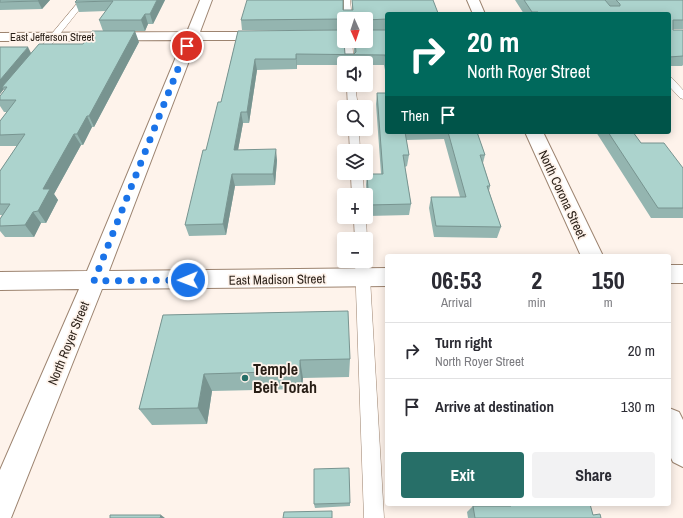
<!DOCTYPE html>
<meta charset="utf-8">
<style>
body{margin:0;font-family:"Archivo Narrow",sans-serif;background:#f2f2f3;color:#2b2b33;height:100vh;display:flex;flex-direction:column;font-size:15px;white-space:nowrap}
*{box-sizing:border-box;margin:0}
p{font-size:13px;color:#7c7c81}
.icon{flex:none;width:22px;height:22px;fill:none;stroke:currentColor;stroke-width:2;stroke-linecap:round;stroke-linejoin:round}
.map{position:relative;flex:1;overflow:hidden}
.drawer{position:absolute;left:385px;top:254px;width:286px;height:252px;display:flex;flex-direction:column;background:#fff;border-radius:4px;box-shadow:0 2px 10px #0003}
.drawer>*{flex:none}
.guide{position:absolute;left:385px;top:12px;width:286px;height:122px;border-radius:4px;box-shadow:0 2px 10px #0003;background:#00695c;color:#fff;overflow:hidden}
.needle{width:26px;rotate:177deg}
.buttons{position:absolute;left:337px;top:12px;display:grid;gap:8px}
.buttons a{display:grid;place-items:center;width:36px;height:36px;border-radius:4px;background:#fff;box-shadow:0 2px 10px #0003;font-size:20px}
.pin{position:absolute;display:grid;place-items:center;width:34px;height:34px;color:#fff;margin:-17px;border:2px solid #fff;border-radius:50%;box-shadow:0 1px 4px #0007}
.me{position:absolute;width:44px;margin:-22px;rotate:269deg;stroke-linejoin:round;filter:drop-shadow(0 0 3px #0008)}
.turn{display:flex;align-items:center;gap:14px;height:84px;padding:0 16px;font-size:18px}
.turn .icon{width:52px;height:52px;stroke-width:2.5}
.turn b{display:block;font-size:28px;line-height:34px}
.then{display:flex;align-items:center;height:38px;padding:0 16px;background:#0003;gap:8px;font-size:15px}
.eta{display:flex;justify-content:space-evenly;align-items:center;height:68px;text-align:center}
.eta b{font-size:24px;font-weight:700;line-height:28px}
.button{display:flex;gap:8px;margin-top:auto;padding:8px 16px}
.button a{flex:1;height:46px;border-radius:4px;background:#276f68;color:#fff;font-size:16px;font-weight:700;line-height:46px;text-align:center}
.button a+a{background:#f2f2f3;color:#2b2b33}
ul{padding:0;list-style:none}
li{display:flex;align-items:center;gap:12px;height:56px;padding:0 16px;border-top:1px solid #e1e1e2}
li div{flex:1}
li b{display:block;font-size:15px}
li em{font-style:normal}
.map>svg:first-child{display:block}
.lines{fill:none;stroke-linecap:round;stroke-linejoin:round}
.service-casing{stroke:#9d8470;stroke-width:1}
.minor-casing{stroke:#9d8470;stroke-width:2}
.service{fill:#fff;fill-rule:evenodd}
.minor{fill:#fff;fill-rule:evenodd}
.wall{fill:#94b5b0}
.shaded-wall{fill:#789490}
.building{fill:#acd3cd;stroke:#789490}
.route{stroke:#1a73e8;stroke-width:7;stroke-dasharray:0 12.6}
.poi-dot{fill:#276f68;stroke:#fef3eb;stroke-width:1.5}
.labels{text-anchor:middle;stroke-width:3.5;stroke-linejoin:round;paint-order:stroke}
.far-street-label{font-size:11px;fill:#281e16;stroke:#fef3eb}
.street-label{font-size:13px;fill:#281e16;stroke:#fef3eb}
.near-poi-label{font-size:16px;font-weight:bold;fill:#281e16;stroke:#fef3eb;text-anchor:start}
</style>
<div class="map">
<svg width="683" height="518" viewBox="0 0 683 518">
<rect width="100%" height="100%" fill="#fef3eb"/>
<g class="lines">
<defs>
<path id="service" d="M80,0H87L40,59H34L33,57L34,55Z
M344,0H350L352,19H344Z
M344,41H352L354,63H346Z
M669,77L672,78L683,90V99L680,98L669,86Z
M347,85H355L358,107H348Z
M349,129H359L360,151H350Z
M351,173H363L364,195H352Z
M354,217H366L367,239L366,241V239H355Z
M366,257L369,261L384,518H364L355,261H366Z"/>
<path id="minor" d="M200,0H212L200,32H267L272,33L274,36L272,39L267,40H197L109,271L387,268V286L102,289L11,518H0V470L79,289L0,290V272L87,271L183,40L0,41V33L187,32Z
M467,0H479L485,14H473Z
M525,132H543L603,256H581Z
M669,265H683V283H669Z
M669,408L679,412L683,420V467L673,462L669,454Z"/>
</defs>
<!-- service casing -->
<use href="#service" class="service-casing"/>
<!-- minor casing -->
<use href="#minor" class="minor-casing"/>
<!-- service -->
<use href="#service" class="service"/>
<!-- minor -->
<use href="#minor" class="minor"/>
</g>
<!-- wall -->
<path class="wall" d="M0,0H50L42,9L0,10Z
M77,0H165L153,24H148L145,31H103L99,20L106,11L79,12L75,2Z
M352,0H433L438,13V14H387V30H366L344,19V30H242L241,20L343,10H352Z
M515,0H605L610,6L605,0H683V29H673V30H683V65L682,66H669V14H524Z
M366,30H387V80L384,65H366V63H344V65H297V69L257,70L249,123H243L238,150L277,160L275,185L235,186L226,235L189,236L185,225L206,150L221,102L238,31L345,54H354V41H366Z
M139,42L94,127H92L83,145H81L54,194L58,200L46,223H41L34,237H5L0,231V219L2,215H0V171L17,146H0V121L7,112H4L0,106V96L4,91V89L0,94V47L31,53L83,44Z
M377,93L387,132H477L485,155L483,163L490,186L489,191L501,227L497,238L434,237L429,208L431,197H460L444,139L406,140L409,155L407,166L405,167L411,204L409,215L368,216L366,185L367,174H381L376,104Z
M596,132H633L641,143L683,168V218H651Z
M163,315L350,359L349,377L303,378L302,389L212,391L207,424L152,425L139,409Z
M350,503V506L315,508L314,504Z
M502,504H590L593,515L601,518H468L467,512L473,506H502Z"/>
<!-- shaded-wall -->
<path class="shaded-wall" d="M39,0H50L42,9L38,1Z
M157,0H165L153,24L150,14Z
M145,14L148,24L145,31L141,20Z
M135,31L139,42L94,127L89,116Z
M28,47L32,55L2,87L4,89L0,94V80Z
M296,54L297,65V69L296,59Z
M255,59L257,70L249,123L247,112Z
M241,112L243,123L236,161L234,150Z
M87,116L92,127L83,145L77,134Z
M74,134L81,145L54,194L58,200L46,223L38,211L43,189Z
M276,149L277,160L275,185L273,174Z
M232,174L235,186L226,235L223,224Z
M33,212L41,223L34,237L25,225Z
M300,360L303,378L302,389L300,371Z
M204,374L212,391L207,424L198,408Z
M161,515L165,518H160Z"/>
<!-- building -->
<path class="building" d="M0,0H39L38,1L0,2Z
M77,0H157L150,14H145L141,20H99L113,1L75,2Z
M247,0H343V10H353L352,0H433L438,13H436V14H387V19L366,20V19H344L241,20Z
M524,0H605L610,6H620V4L616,0H683V20H673V30H683V56L669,57V14H539L538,12H532Z
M343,30L345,54H354L356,52L355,41H366V30H387V65L385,55L296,54V59H255L247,112H241L234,150L276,149L273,174H232L223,224L185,225L203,150H206L218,102H221L238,31Z
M92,31H135L89,116H87L77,134H74L43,189H50L38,211L33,212L25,225L0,226V219L10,204H0V171L25,134L0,135V121L16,100H0V96L7,87H2L39,44H83Z
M0,47H28L0,80Z
M377,93H387V132H405L409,155H403L411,204L369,205L367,174H383Z
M448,132H477L485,155H480L490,186H487L501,227L436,226L431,197H466Z
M608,132H633L641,143H664L683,168V208H658Z
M348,311L350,359L300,360V371L204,374L198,408L139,409L163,315Z
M349,468L350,503L314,504V469Z
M511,504H590L593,515L600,514L601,518H475L473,506H511Z
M332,511V518H283L284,512Z
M110,515H161L160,518H110Z"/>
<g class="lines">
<!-- route -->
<path class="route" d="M187,46L94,281L188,280"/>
</g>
<!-- markers -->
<circle class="poi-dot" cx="245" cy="378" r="4"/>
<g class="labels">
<!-- far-street labels -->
<g class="far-street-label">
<text x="52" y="41">East Jefferson Street</text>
</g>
<!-- street labels -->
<g class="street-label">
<text transform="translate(563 194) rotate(65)" y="5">North Corona Street</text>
<text transform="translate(277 279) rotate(-1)" y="5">East Madison Street</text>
<text transform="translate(68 343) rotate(-68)" y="5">North Royer Street</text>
</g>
<!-- near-poi labels -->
<g class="near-poi-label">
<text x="253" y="375">Temple<tspan x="253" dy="18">Beit Torah</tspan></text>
</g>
</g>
</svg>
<div class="buttons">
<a><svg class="needle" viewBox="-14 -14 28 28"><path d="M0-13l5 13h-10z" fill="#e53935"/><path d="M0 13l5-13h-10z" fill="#7c7c81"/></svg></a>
<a><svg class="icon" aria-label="sound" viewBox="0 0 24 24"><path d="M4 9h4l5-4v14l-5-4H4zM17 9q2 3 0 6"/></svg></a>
<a><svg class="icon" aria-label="search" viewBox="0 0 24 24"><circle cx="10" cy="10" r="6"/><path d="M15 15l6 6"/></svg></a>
<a><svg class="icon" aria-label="layers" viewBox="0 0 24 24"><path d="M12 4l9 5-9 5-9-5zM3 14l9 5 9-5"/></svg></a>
<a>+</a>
<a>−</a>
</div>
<div class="pin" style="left:187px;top:46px;background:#d93025"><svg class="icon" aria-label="arrive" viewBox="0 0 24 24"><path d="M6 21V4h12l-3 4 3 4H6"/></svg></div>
<svg class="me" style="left:188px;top:280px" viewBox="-20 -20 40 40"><circle r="17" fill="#1a73e8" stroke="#fff" stroke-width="3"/><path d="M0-11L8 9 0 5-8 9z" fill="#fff"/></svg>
<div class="guide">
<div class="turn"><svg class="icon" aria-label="right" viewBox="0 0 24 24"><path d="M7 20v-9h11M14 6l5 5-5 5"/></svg><div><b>20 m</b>North Royer Street</div></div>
<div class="then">Then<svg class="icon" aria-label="arrive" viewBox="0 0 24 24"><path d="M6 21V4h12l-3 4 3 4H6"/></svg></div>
</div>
<section class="drawer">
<div class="eta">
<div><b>06:53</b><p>Arrival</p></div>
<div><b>2</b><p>min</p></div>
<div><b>150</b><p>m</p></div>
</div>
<ul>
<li><svg class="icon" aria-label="right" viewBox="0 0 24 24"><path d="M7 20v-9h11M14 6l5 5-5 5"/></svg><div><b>Turn right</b><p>North Royer Street</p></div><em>20 m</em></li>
<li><svg class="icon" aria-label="arrive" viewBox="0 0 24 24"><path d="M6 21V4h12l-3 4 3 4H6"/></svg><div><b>Arrive at destination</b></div><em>130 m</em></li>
</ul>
<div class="button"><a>Exit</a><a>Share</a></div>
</section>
</div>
